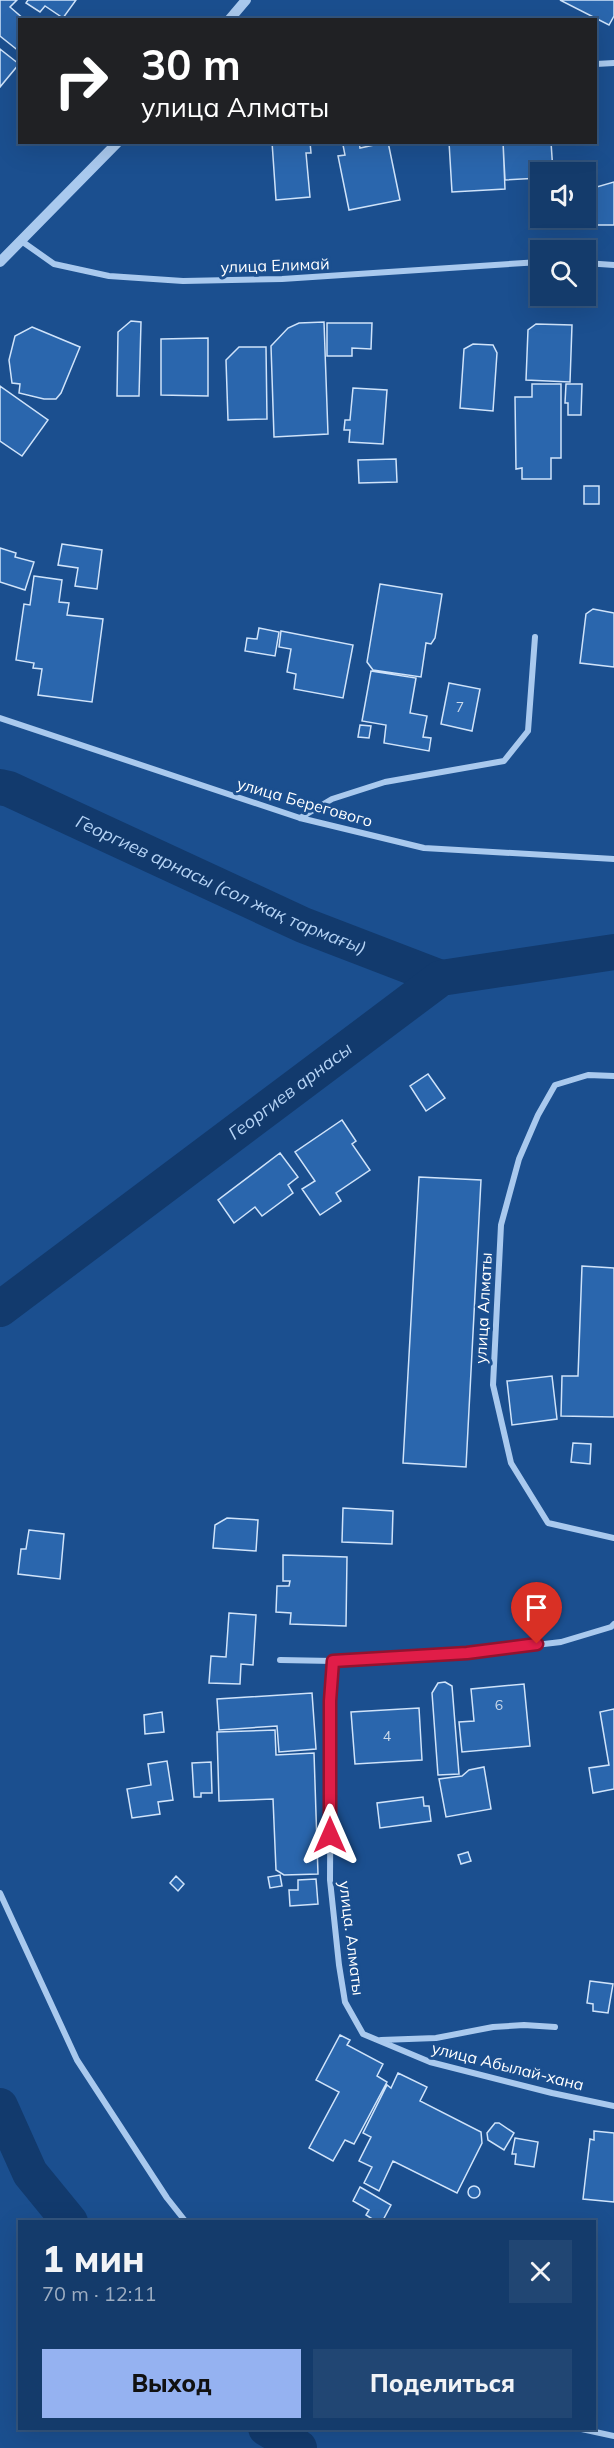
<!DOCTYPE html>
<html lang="ru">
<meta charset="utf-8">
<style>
body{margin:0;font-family:Mulish,sans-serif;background:#214673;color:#f1f3f6;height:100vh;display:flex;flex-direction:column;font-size:22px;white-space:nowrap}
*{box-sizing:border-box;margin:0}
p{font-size:20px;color:#9dadc1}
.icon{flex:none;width:33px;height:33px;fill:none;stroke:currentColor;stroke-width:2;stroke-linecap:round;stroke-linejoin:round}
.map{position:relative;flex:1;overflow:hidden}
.sheet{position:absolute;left:18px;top:2220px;width:578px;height:210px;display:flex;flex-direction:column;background:#143b6b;border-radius:0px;box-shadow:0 6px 24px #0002,0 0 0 2px #33557e}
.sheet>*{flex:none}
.hud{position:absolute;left:18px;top:18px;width:579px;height:126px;border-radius:0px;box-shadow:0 6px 24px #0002,0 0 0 2px #33557e;background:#202124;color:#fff;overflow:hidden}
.tools{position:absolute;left:530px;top:162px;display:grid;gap:12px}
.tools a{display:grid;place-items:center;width:66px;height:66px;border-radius:0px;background:#143b6b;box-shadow:0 6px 24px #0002,0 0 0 2px #33557e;font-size:30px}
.pin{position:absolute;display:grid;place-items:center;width:51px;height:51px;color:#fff;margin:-62px -26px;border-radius:50% 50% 50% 0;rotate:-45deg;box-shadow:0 0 6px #0007}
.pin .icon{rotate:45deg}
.me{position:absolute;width:66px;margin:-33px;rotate:0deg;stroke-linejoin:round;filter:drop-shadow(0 0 4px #0008)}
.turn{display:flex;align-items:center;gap:21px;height:126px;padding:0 24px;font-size:27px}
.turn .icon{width:78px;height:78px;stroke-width:2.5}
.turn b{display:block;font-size:42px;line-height:51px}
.round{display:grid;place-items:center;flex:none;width:63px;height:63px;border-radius:0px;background:#214673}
.overview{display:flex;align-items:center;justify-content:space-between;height:102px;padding:0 24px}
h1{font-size:36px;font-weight:800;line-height:45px}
.action{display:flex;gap:12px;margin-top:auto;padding:12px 24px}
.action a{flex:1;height:69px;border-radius:0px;background:#95b2f1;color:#111;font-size:24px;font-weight:800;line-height:69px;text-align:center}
.action a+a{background:#214673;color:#f1f3f6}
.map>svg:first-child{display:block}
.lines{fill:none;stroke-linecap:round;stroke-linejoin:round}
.canal{stroke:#123a6d;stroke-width:36}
.building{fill:#2a66ad;stroke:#cfe3fa;stroke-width:1.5}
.minor{stroke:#a9c9ee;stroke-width:6}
.tertiary{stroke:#a9c9ee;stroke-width:10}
.route-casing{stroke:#92132f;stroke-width:15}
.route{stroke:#e11d48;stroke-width:10}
.labels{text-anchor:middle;stroke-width:6;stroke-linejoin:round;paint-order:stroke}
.number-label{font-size:14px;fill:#cad9ea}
.street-label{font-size:16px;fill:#fff;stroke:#1b4f8f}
.water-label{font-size:18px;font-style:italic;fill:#b5d3f5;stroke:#1b4f8f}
</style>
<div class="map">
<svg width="614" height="2448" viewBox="0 0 614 2448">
<rect width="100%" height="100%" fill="#1b4f8f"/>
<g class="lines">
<!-- canal -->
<g class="canal">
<path id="s1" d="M0,787L9,789L303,925L441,978"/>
<path id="s2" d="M0,1309L441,978L614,952"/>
<path d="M0,2106L30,2173L70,2222"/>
<path d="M266,2428L299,2448"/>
</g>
</g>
<!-- building -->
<path class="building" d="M0,0H17L10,7L25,20H20V52L0,36Z
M28,0H76L63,18L45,6L40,12L26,3Z
M560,0H614V16L609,25Z
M0,49L19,64L0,87Z
M272,142H310L311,153H306L310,197L276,200Z
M359,142L360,148L388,142L400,200L349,210L338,156L345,155L343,145Z
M449,142H503L505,189L452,192Z
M503,142H551L553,172H540V178L505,180Z
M614,182V225H593V188Z
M131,321L141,322L139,396H117L118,332Z
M324,322L328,434L274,437L271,346L288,328L299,323Z
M327,323H372L371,349L352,348V356H327Z
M536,324L572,325L570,382L526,380L528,330Z
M32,327L80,347L61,393L56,399H44L19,393L20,384L12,383L9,360L15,336Z
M208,338V396L161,395V339Z
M473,344L493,345L497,353L493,411L460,408L464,349Z
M239,347H266L267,419L228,420L226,360Z
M532,384H561V458H551V479H522V468L516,469L515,397H532Z
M566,384H582L581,415H568V403H565Z
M0,386L48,420L22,456L0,441Z
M353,388L387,390L383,444L349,442L350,430H344L345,420H350Z
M396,459L397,482L359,483L358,460Z
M584,486H599V504H584Z
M62,544L102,550L97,589L75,586L78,568L58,565Z
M0,548L16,553L15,557L34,562L25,590L0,582Z
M34,576L62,580L59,602L69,603L67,615L103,619L92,702L38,695L42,669L33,668L34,663L16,660L24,604L30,605Z
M380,584L442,594L435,638L431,644L426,643L421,677L373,670L367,662Z
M593,609L614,613V667L580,663L586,614Z
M259,628L279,632L275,656L245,651L247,638L257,639Z
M281,631L353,645L343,698L294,689L296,674L287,672L291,649L279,647Z
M371,671L416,678L410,713L427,716L423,737L431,738L429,751L384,743L386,725L362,721Z
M449,683L480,689L472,731L441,724Z
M360,725L371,726L369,738L358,737Z
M428,1074L445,1098L426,1111L410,1086Z
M342,1120L356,1141L352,1144L370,1170L336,1193L341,1201L320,1215L302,1189L315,1181L295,1152Z
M280,1153L298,1177L288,1185L293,1193L262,1216L255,1207L234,1223L218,1200Z
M419,1177L481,1180L466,1467L403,1463Z
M582,1266L614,1268V1417L561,1416L562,1376H578Z
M552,1376L557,1419L512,1425L507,1381Z
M573,1443L591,1444L590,1464L571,1462Z
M343,1508L393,1511L392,1544L342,1542Z
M227,1518L258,1520L256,1551L213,1548L215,1525Z
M29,1530L64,1534L60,1579L18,1574L21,1549H26Z
M283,1555L347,1557L346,1626L290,1624L291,1613L276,1612L277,1586H289L290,1581H283Z
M229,1613L256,1615L253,1665L241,1664L240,1684L209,1683L211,1656L226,1657Z
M445,1682L452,1686L459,1774L438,1775L432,1693L438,1683Z
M524,1684L530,1746L462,1752L459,1722L474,1721L471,1689Z
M312,1693L316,1749L279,1752L277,1726L219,1730L217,1699Z
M419,1708L422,1760L355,1764L351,1712Z
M614,1709V1789L593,1793L589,1768L609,1765L600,1712Z
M162,1712L164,1732L145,1734L144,1715Z
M275,1730L276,1755L314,1753L318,1874L284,1875L276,1870L273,1799L219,1801L217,1732Z
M167,1761L173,1800L158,1802L160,1814L132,1818L127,1789L151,1785L148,1764Z
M211,1762L212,1793H201V1797H194L192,1763Z
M484,1767L491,1809L446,1817L439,1779L462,1776L469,1770Z
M423,1797L424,1806H429L431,1821L380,1828L377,1803Z
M468,1852L471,1861L461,1864L458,1855Z
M280,1875L282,1886L270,1888L268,1877Z
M176,1876L184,1884L178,1891L170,1883Z
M316,1879L318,1904L290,1906L289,1890H298V1880Z
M590,1981L613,1984L608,2013L593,2011V2004L587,2003Z
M340,2035L350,2040L347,2045L383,2064L377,2076L387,2082L354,2144L345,2140L333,2161L309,2148L339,2092L316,2080Z
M398,2073L427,2087L420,2101L481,2132L482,2143L457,2193L393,2161L379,2191L364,2183L372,2167L359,2161L371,2137L363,2133L387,2085L391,2088Z
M495,2123H499L514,2133L504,2150L488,2140L487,2133Z
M594,2131L614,2133V2202L583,2199L590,2139L594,2140Z
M515,2138L538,2142L534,2167L515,2164L516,2154H512Z
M468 2192a6 6 0 1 1 12 0a6 6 0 1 1-12 0Z
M360,2187L391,2205L382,2222H377L366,2215L369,2210L353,2201Z"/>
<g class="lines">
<!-- minor -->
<path class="minor" d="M596,64L614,63
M20,240L54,264L109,276L183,281L282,279L540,262
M585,263L614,265
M0,718L300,818L424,848L614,859
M300,818L332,799L385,782L504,761L528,731L535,637
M614,1076L588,1075L555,1085L538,1115L519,1159L501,1225L493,1385L511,1463L548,1523L614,1538
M280,1660L333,1661L467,1653L561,1642L611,1627L614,1624
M333,1661L331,1700L330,1880L339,1965L345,2002L363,2034L430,2062L552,2093L614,2106
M0,1893L77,2060L167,2198L186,2222
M381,2040L436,2038L493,2027L524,2025L555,2027
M577,2428L614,2436"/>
<!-- tertiary -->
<path class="tertiary" d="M229,20L246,0
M0,262L118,142"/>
</g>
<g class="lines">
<defs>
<path id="route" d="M330,1835V1701L333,1661L467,1653L537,1644"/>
</defs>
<!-- route casing -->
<use href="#route" class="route-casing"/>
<!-- route -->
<use href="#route" class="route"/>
</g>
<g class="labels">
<!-- number labels -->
<g class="number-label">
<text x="460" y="712">7</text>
<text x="499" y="1710">6</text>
<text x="387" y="1741">4</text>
</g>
<!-- street labels -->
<g class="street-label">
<text transform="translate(275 265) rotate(-2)" y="6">улица Елимай</text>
<text transform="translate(305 802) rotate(16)" y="6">улица Берегового</text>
<text transform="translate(483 1308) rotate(-87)" y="6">улица Алматы</text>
<text transform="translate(352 1938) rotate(83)" y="6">улица. Алматы</text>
<text transform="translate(508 2066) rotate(14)" y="6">улица Абылай-хана</text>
</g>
<!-- water labels -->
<g class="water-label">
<text dy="6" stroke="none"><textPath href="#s1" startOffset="242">Георгиев арнасы (сол жақ тармағы)</textPath></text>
<text dy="6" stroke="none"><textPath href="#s2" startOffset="363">Георгиев арнасы</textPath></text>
</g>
</g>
</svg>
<div class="tools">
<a><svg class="icon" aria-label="sound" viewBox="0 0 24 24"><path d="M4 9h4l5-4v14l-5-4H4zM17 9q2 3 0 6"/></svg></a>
<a><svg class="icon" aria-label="search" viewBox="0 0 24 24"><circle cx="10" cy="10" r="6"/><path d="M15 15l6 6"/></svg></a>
</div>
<div class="pin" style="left:537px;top:1644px;background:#d93025"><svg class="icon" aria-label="arrive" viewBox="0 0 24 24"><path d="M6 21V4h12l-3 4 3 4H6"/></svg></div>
<svg class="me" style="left:330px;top:1835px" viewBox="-20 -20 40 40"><path d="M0-17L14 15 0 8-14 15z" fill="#e11d48" stroke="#fff" stroke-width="4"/></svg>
<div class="hud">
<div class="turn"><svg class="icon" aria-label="right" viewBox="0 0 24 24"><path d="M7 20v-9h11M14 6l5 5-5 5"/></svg><div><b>30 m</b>улица Алматы</div></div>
</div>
<section class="sheet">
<div class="overview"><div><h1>1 мин</h1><p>70 m · 12:11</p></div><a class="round"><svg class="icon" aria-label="close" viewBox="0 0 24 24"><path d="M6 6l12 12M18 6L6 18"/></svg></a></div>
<div class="action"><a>Выход</a><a>Поделиться</a></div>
</section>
</div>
